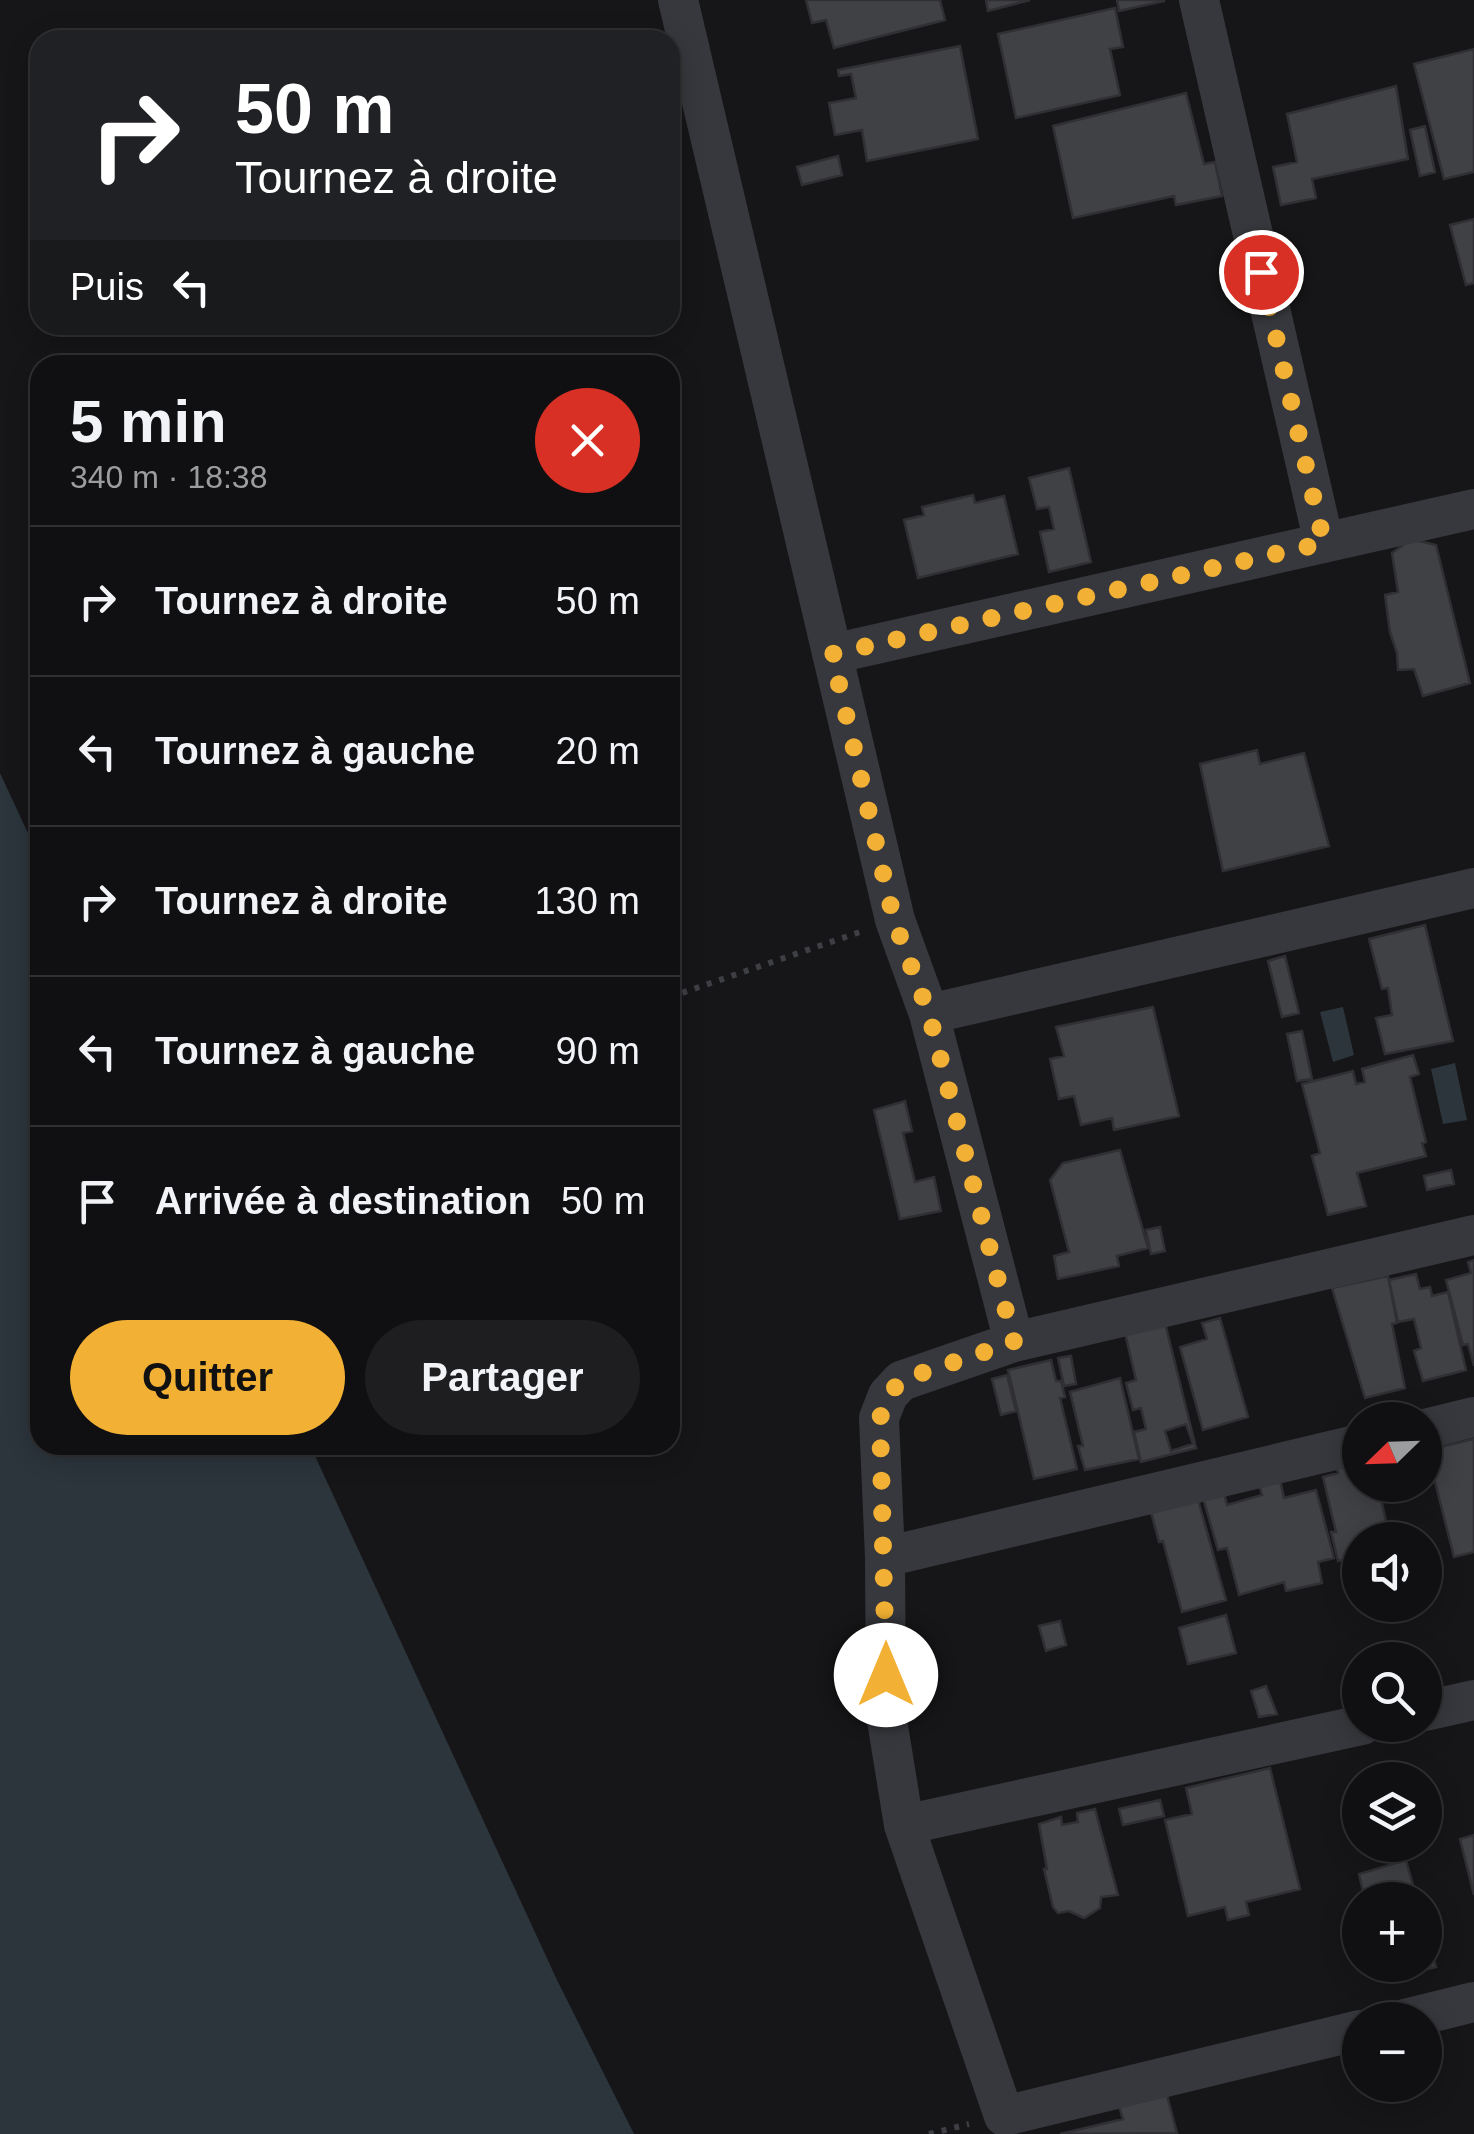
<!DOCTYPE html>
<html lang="fr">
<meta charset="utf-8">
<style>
body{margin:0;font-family:Arial,sans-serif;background:#1e1e20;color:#f1f3f6;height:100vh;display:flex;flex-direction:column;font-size:38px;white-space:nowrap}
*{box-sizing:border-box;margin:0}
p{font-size:32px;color:#9c9d9f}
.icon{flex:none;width:55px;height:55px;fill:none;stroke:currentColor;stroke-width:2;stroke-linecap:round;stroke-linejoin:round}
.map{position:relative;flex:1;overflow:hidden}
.sheet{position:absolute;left:30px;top:355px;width:650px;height:1100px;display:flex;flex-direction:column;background:#101012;border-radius:30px;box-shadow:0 5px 25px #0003,0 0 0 2px #303032}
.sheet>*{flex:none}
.top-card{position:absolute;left:30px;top:30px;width:650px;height:305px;border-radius:30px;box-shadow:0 5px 25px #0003,0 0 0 2px #303032;background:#202124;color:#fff;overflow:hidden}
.needle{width:65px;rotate:247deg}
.buttons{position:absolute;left:1342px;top:1402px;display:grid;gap:20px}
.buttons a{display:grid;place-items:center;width:100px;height:100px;border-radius:50%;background:#101012;box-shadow:0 5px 25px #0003,0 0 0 2px #303032;font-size:50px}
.pin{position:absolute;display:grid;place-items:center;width:85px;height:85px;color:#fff;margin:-42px;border:5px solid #fff;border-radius:50%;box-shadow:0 2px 10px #0007}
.me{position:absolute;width:110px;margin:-55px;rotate:0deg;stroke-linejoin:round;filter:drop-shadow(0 0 8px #0008)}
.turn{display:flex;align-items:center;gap:35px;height:210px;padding:0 40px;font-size:45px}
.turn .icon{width:130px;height:130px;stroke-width:2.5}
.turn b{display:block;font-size:70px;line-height:85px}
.then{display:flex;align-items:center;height:95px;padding:0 40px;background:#0003;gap:20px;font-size:38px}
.round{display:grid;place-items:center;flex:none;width:105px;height:105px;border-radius:52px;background:#1e1e20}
.head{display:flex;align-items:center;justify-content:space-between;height:170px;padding:0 40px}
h1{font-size:60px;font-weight:700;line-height:75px}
.action{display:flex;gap:20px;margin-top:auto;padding:20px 40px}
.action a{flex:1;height:115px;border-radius:60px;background:#f2b134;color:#111;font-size:40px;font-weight:700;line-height:115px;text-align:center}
.action a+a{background:#1e1e20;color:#f1f3f6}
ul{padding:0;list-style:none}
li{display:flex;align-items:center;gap:30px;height:150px;padding:0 40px;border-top:2px solid #303032}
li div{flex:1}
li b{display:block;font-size:38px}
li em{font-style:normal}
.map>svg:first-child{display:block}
.water{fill:#2c353c}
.building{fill:#404145;stroke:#303034;stroke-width:2.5;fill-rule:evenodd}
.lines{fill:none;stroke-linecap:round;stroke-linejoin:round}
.path{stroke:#3d3f44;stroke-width:6;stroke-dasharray:5 8;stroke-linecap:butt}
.minor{stroke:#37383d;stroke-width:40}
.route{stroke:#f2b134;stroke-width:18;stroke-dasharray:0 32.4}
</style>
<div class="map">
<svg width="1474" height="2134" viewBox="0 0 1474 2134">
<rect width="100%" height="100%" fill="#161618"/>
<!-- water -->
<path class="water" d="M0,773L40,859V1445H310L557,1980L634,2134H0Z
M1343,1007L1354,1055L1333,1062L1320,1012Z
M1455,1063L1467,1120L1443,1124L1431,1069Z"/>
<!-- building -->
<path class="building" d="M806,0H940L945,20L834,48L826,20L812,23Z
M986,0H1030L988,11Z
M1117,0H1164V1L1119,11Z
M1115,8L1123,47L1110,49L1120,95L1016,118L998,34Z
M960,46L978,139L867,161L862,130L835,135L829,103L856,98L851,74L839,76L838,70Z
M1474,49V172L1444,179L1414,64Z
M1396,86L1408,159L1312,179L1316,198L1281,205L1273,167L1297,162L1287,114Z
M1186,93L1204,164L1215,162L1222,196L1176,205L1174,196L1073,218L1053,126Z
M1425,126L1435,172L1420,176L1410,130Z
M838,156L842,175L802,185L797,167Z
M1474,219V283L1466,285L1450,225Z
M1069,468L1091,562L1049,572L1040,532L1054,529L1049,507L1037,509L1029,478Z
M973,495L975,503L1004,496L1018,554L918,578L904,520L924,515L922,507Z
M1411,539L1436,545L1470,683L1423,696L1414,669L1398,670L1397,653L1390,632L1385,595L1398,592L1392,553Z
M1257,750L1260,764L1304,753L1329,846L1223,871L1200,764Z
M1425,925L1453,1041L1385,1054L1376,1018L1392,1015L1388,988L1382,989L1369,939Z
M1285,956L1299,1013L1282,1017L1268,961Z
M1153,1007L1179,1116L1114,1130L1112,1118L1081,1125L1074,1096L1059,1099L1050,1059L1064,1056L1056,1027Z
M1302,1031L1312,1079L1297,1081L1287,1034Z
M1413,1055L1419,1074L1410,1077L1426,1142L1422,1143L1426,1156L1357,1173L1366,1206L1328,1215L1312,1156L1320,1153L1302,1084L1353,1071L1356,1084L1365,1082L1362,1069Z
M905,1101L912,1131L903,1133L915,1182L934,1177L941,1211L900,1219L874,1110Z
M1120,1150L1148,1248L1117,1256L1119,1266L1058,1279L1054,1256L1069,1252L1050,1180L1063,1163Z
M1451,1170L1454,1184L1427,1190L1424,1176Z
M1160,1227L1165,1251L1151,1254L1146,1230Z
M1474,1260V1366L1468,1344L1463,1345L1446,1280L1471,1273L1468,1262Z
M1416,1274L1420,1289L1430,1287L1432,1296L1448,1292L1466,1370L1423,1381L1414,1351L1421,1348L1414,1319L1398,1322L1389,1280Z
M1388,1276L1397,1323L1392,1324L1405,1388L1365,1398L1332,1288Z
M1220,1318L1248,1417L1203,1430L1180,1347L1207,1339L1202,1323Z
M1165,1323L1196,1448L1141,1462L1134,1432L1146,1429L1141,1408L1133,1410L1126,1383L1136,1380L1125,1333ZM1186,1424L1193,1444L1171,1451L1165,1431Z
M1071,1356L1076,1384L1064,1386L1058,1358Z
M1051,1360L1056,1381H1061L1065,1397L1060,1398L1077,1469L1034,1479L1008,1370Z
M1007,1375L1016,1411L1001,1415L992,1379Z
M1120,1378L1139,1459L1085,1470L1078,1446H1083L1070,1392Z
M1474,1439V1552L1454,1557L1427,1450Z
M1360,1460V1485H1378L1390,1540H1360V1556L1338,1561L1331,1532H1336L1323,1477L1338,1473L1336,1463Z
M1279,1476L1284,1498L1316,1490L1334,1558L1318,1562L1322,1583L1286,1591L1284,1582L1239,1595L1227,1548L1218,1550L1201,1491L1222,1486L1227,1505L1262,1495L1258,1481Z
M1197,1496L1226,1600L1182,1612L1163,1541L1159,1542L1150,1508Z
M1226,1615L1236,1653L1188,1664L1179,1628Z
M1060,1621L1066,1645L1046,1651L1039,1626Z
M1266,1686L1277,1714L1259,1717L1251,1691Z
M1270,1768L1300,1889L1246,1902L1249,1915L1228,1920L1225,1907L1188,1916L1165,1820L1192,1814L1186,1788Z
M1160,1800L1164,1816L1123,1825L1119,1809Z
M1095,1809L1118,1895L1101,1897L1100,1908L1084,1918L1069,1911L1058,1913L1053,1907L1044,1869H1047L1039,1824L1061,1817L1062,1825L1078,1822L1077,1813Z
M1474,1835V1895L1460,1839Z
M1406,1860L1417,1900H1365L1359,1874Z
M1425,1928L1436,1967L1379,1980L1375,1965H1425Z
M1165,2088L1177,2133L1060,2134L1123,2119L1117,2100Z"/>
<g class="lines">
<!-- path -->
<path class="path" d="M670,997L860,932
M929,2134L969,2124"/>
<!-- minor -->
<path class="minor" d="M678,0L895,920L929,1014L1014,1342
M1199,0L1324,543
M832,654L1474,509
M929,1014L1474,888
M1425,1429L1474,1417
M885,1557L1360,1444
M1425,1711L1474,1700
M904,1825L1362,1725
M1401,2020L1474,2002
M1360,2030L1004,2116L904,1825L886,1714L885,1557L879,1418L888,1395L901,1381L1014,1342L1474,1235"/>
</g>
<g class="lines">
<!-- route -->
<path class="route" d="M886,1675L880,1418L888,1396L901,1380L1014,1342L929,1014L894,920L832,654L1324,543L1261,272"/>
</g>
</svg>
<div class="buttons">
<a><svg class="needle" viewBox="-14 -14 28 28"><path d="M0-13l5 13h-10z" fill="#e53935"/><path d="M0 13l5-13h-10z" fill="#9c9d9f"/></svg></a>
<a><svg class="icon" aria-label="sound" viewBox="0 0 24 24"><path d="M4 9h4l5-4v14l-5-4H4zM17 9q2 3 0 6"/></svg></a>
<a><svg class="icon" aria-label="search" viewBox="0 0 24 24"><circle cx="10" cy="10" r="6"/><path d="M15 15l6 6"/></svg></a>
<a><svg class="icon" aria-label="layers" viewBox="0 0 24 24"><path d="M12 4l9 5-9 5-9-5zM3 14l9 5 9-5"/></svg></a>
<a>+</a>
<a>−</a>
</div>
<div class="pin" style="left:1261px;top:272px;background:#d93025"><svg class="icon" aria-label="arrive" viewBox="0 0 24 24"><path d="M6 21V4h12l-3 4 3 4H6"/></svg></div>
<svg class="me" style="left:886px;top:1675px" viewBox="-20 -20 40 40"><circle r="19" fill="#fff"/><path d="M0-13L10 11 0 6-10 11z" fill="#f2b134"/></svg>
<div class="top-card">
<div class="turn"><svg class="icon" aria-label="right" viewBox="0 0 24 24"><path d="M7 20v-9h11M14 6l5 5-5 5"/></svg><div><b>50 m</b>Tournez à droite</div></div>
<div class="then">Puis<svg class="icon" aria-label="left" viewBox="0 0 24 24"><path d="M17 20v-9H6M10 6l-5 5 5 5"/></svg></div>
</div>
<section class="sheet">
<div class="head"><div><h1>5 min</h1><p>340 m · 18:38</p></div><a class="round" style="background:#d93025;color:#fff"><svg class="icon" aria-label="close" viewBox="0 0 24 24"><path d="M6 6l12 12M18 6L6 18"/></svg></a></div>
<ul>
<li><svg class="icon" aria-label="right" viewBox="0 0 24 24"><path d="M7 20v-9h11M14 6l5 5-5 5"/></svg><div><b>Tournez à droite</b></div><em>50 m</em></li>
<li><svg class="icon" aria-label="left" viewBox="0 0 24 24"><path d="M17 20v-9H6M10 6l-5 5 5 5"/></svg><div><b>Tournez à gauche</b></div><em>20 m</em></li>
<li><svg class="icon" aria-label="right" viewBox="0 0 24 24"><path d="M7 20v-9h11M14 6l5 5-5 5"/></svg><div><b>Tournez à droite</b></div><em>130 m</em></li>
<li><svg class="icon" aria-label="left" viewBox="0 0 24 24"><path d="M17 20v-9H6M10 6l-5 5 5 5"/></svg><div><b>Tournez à gauche</b></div><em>90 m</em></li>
<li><svg class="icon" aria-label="arrive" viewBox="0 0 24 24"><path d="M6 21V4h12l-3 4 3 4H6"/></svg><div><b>Arrivée à destination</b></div><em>50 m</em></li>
</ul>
<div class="action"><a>Quitter</a><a>Partager</a></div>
</section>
</div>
